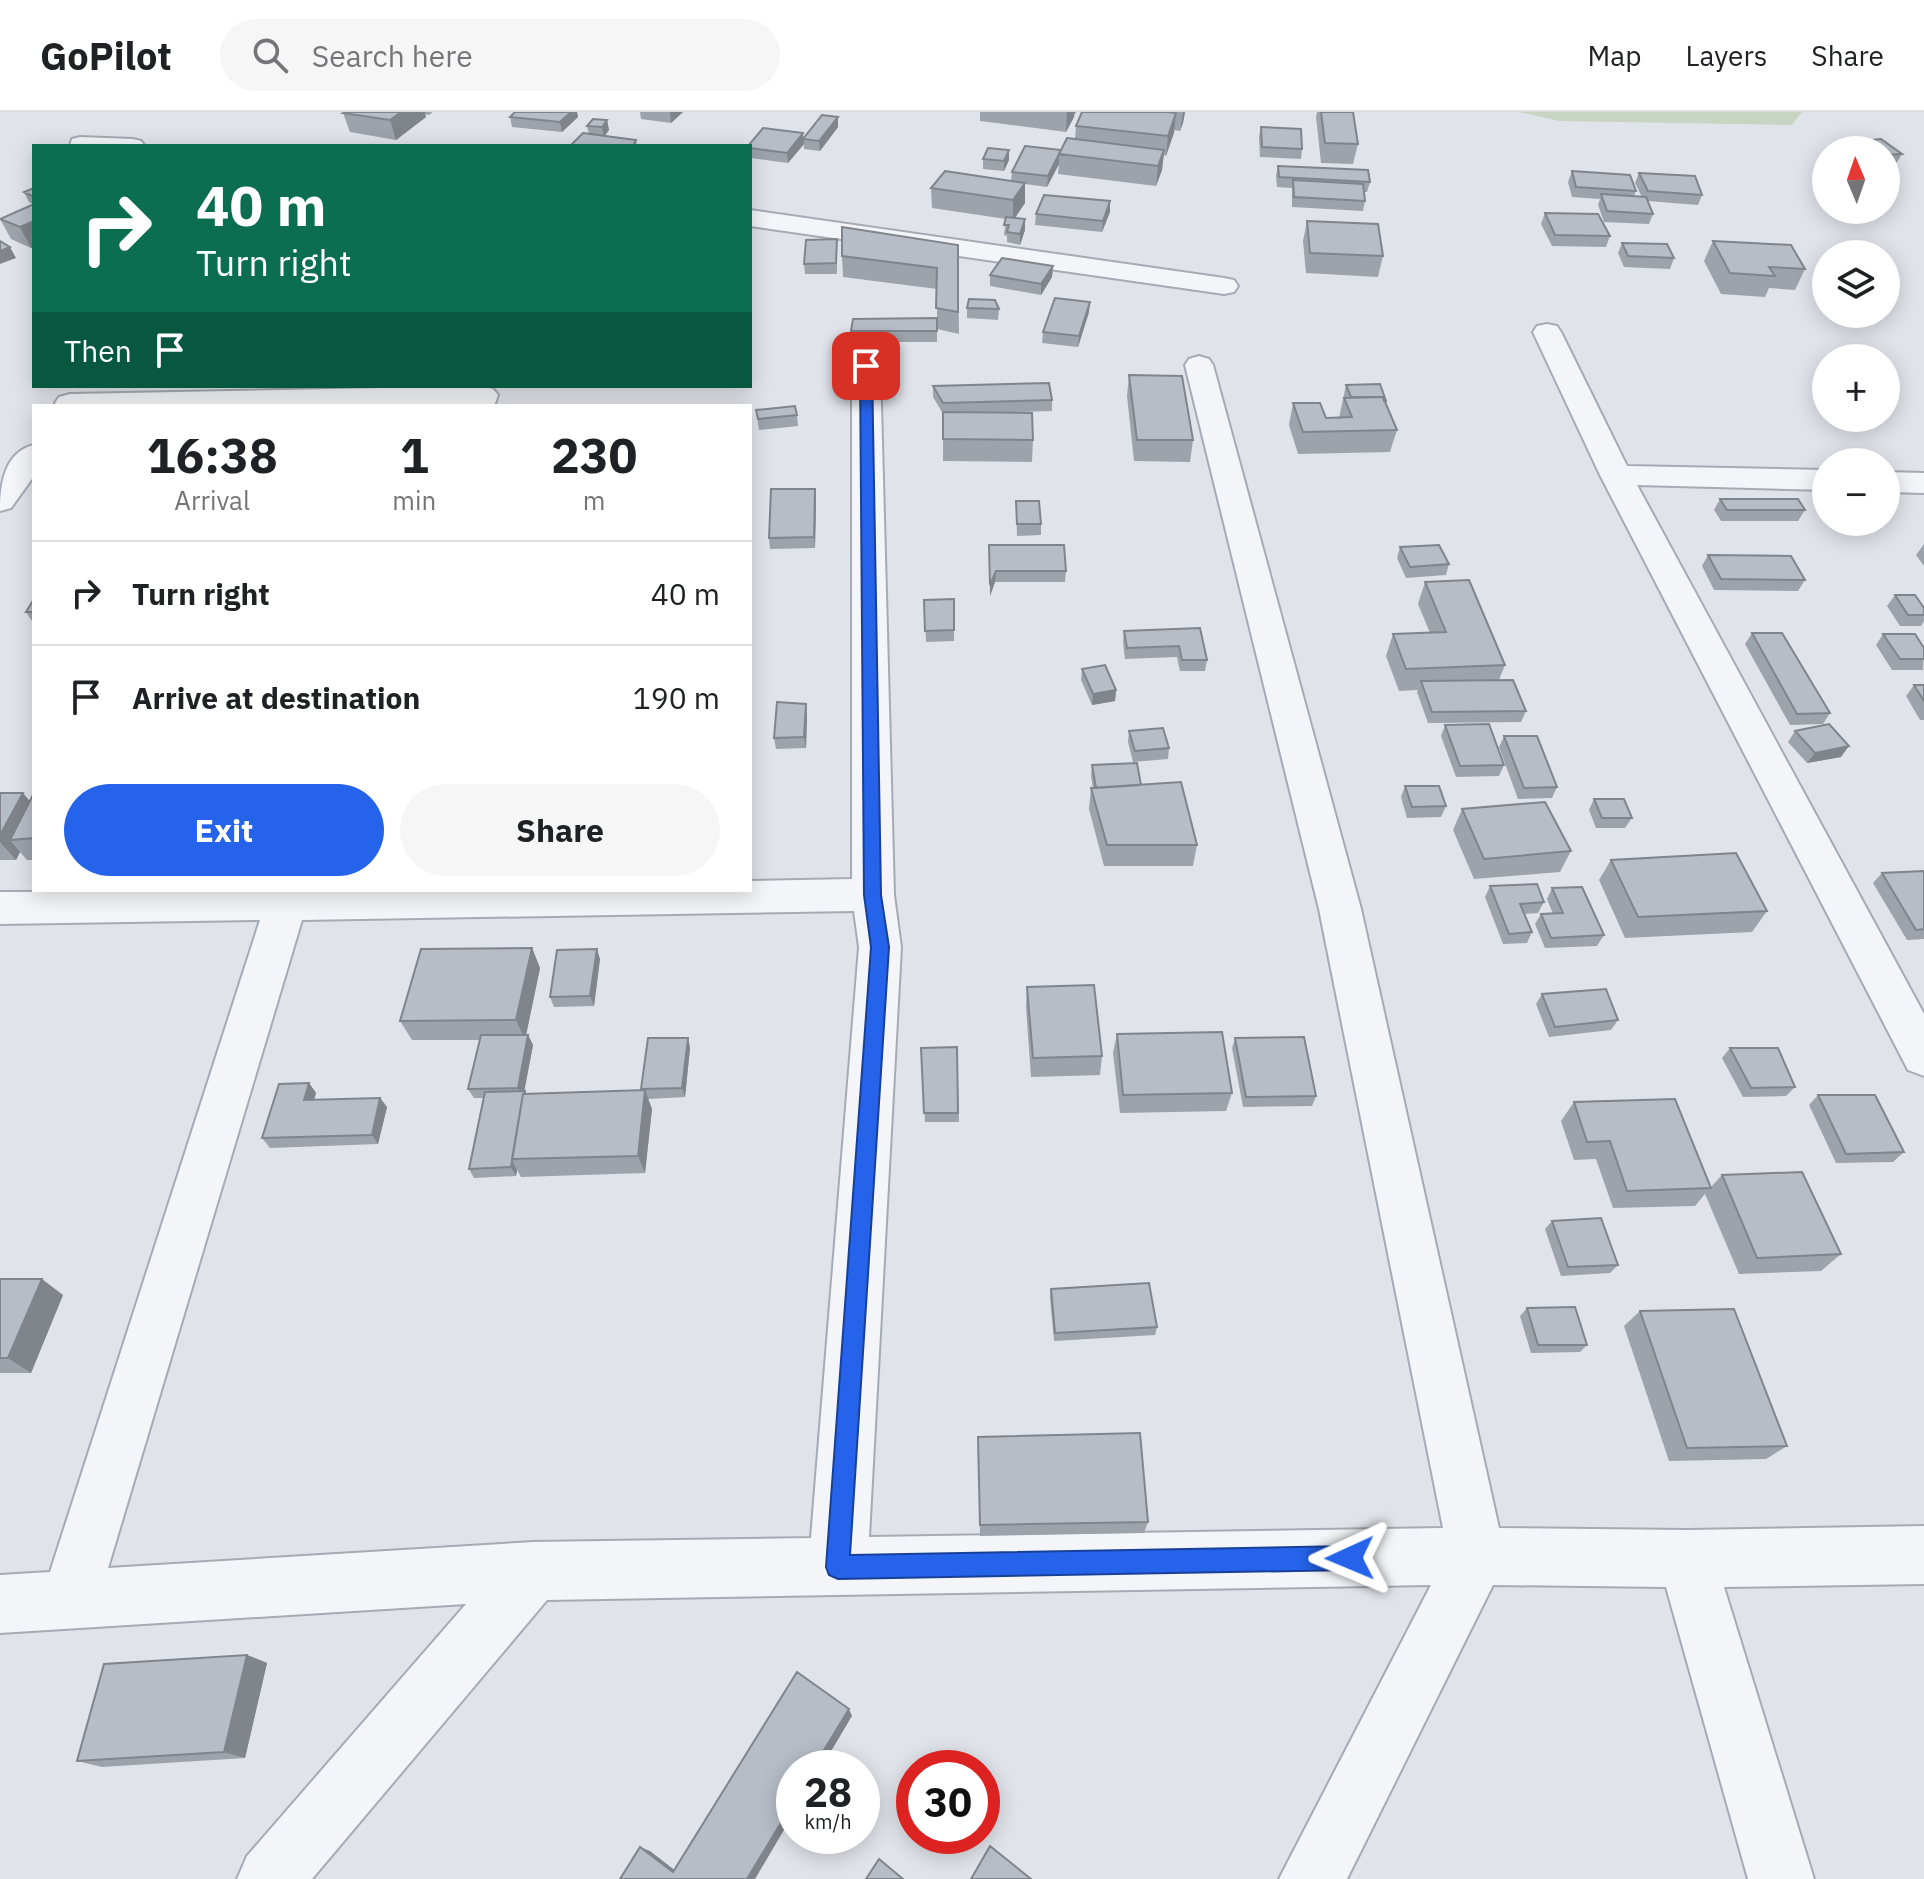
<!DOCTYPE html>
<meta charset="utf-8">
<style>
body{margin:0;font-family:"IBM Plex Sans",sans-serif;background:#f6f6f6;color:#202124;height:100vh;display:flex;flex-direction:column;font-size:30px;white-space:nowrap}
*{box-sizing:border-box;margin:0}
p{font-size:26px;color:#757577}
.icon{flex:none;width:44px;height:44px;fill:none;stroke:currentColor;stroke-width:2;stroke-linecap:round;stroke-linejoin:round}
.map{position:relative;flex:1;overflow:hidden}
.sheet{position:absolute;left:32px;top:292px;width:720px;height:488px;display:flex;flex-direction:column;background:#fff;border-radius:0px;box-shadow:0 4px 20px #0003}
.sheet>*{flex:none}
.banner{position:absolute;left:32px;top:32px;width:720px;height:244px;border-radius:0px;box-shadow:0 4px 20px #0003;background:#0b6e4f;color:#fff;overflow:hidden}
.needle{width:52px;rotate:358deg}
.tools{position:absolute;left:1812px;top:24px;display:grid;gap:16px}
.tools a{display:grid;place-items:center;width:88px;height:88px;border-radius:50%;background:#fff;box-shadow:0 4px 20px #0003;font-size:40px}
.speed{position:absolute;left:776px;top:1638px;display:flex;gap:16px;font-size:40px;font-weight:700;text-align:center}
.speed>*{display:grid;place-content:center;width:104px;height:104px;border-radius:50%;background:#fff;box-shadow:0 4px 20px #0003;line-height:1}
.speed small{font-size:20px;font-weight:400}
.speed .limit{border:12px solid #d22;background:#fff;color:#111}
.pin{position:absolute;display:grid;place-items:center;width:68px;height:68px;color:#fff;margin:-34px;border-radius:16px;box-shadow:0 4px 12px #0006}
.me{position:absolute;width:88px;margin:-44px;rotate:269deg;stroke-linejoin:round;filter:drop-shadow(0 0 6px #0008)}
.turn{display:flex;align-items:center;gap:28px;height:168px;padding:0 32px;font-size:36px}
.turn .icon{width:104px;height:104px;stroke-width:2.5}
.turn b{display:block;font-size:56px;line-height:68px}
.then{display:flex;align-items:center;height:76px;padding:0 32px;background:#0003;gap:16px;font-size:30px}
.eta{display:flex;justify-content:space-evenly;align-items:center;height:136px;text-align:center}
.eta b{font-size:48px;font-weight:700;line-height:56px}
.cta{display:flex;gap:16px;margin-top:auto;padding:16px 32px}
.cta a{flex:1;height:92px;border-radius:48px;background:#2563eb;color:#fff;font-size:32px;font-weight:700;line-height:92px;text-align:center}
.cta a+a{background:#f6f6f6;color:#202124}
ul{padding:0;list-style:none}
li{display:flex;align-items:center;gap:24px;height:104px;padding:0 32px;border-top:2px solid #e0e0e0}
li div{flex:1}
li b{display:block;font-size:30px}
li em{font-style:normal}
header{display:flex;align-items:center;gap:48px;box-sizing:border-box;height:112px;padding:0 40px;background:#fff;border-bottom:2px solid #e0e0e0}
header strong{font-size:38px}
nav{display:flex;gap:44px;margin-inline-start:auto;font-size:28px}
.search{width:560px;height:72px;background:#f6f6f6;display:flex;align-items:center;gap:20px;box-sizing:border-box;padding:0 28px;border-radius:44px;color:#757577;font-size:30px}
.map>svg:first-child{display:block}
.green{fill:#c6d4c1}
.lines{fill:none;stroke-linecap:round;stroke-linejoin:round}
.minor-casing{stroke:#a5abb4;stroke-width:4}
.minor{fill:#f3f5f8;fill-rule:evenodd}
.wall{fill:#9da3ab}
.shaded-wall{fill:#80848b}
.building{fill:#b7bdc7;stroke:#80848b;stroke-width:2}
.route{fill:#2563eb;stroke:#184099;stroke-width:2}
</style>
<header>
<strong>GoPilot</strong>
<div class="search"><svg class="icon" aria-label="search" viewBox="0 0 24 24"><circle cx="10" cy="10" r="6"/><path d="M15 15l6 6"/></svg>Search here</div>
<nav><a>Map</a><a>Layers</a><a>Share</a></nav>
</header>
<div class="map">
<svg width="1924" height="1767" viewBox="0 0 1924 1767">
<rect width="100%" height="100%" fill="#e0e4ea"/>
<!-- green -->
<path class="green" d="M1519,0H1802L1792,13L1560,9Z"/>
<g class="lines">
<defs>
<path id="minor" d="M80,25L133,27L141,29L145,34H70L72,27Z
M750,98L1224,166L1234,168L1238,174L1234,180L1224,182L750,114Z
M1547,212L1557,214L1561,220L1627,354L1826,358V378L1637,373L1924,902V964L1908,958L1600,363L1533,220L1537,214Z
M1199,244L1209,247L1213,253L1361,797L1499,1416L1687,1418L1924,1414V1472L1724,1475L1814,1767H1748L1666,1475L1493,1473L1347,1767H1279L1431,1473L547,1488L312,1767H237L247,1744L466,1492L0,1521V1463L50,1460L260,808L0,812V780L750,778V769L852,767V254L856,248L866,245L876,248L880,254L894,783L901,835L869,1425L1443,1416L1319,797L1185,253L1189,247ZM854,799L859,835L811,1426L533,1430L108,1456L302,808Z
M483,274L493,277L498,283L494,294H57L55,291L59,285L70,282Z
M34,333V364L11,396L0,399C0,373 4,340 34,333Z
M1886,360L1924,361V381L1886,380Z"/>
</defs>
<!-- minor casing -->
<use href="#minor" class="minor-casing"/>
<!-- minor -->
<use href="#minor" class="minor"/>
</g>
<!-- wall -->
<path class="wall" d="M345,0H433L429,3L425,2L426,5L396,28L350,20L343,1Z
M515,0H577L578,5L562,20L512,15L510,5Z
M640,0H683L671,11L641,7Z
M980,0H1077L1074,2V5L1066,20L980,9Z
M1082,0H1185L1183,11L1180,19L1174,18L1166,44L1164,43L1162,58L1156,74L1058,62L1059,52L1047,75L1025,72V91L1014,106L1025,118L1020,133L1007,130V124L1004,123L1006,107L932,96L931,76L1011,69L1012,60L1061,38L1075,27L1076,14Z
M1317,0H1353L1358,32L1353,52L1321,51L1316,5Z
M607,8L609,18L604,24L636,28L637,34H570L589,22L587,14Z
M838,15L820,39L804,37V32L788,51L750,46V34L804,27Z
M1261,15L1302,37L1301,47L1260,45L1259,25Z
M1881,27L1902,42L1896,52L1886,53V38H1840L1844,31Z
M983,47L1009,48L1004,59L983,57Z
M1278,54L1370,70L1367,80H1364L1365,89L1363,99L1292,95V76L1277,75L1276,64Z
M1572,59L1636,79L1634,84L1642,85L1635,71L1639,61L1702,83L1698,93L1648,89L1653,102L1649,112L1604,110L1598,93L1600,87L1572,85L1568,70Z
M34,76V135L31,136L11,127L0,107L34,93L29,90L24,80Z
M1110,89V100L1102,120L1035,113L1036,102Z
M1545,101L1610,124L1606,135L1552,134L1541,112Z
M1307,109L1383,144L1378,165L1306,161L1303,129Z
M837,127V162H805L804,152Z
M1713,129L1805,157L1795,178L1769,176L1765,185L1721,182L1704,149Z
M1622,131L1674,146L1670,157L1624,155L1618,141Z
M958,133L959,222L937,217V230H852L851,219L937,206V177L843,165L842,144Z
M1053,154L1052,165L1041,183L990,174V163Z
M967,196L999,197L998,208L967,206Z
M1089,200L1078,235L1042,231L1043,220Z
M1129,263L1193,328L1190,350L1134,349L1127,284Z
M1346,273L1386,289V291L1397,318L1390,340L1298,342L1289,313L1293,291L1326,306H1339Z
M933,274L1052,288V299L985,301L1033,328L1032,350L943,349V302L933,285Z
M756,298L797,303L798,314L759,318Z
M1720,387L1805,398L1798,409H1721L1714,398Z
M816,388L815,436L770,437L769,426Z
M1016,389L1041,412V423L1017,424Z
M1924,432V454L1916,443Z
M989,433L1066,459L1065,470H995L990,484Z
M1400,435L1449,452L1446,463L1406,466L1397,446Z
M1708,443L1805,468L1798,479L1714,478L1702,454Z
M1425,470L1505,553L1499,568L1526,599L1521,610L1428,611L1417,580L1418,578L1399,579L1386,544L1393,522L1430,521L1418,492Z
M1895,483L1924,496V509L1921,514H1900L1887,494Z
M34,487V512L26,500Z
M954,487V529L926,530L924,488Z
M1200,516L1207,548L1205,559H1180L1177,545L1125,547L1123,530L1124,519Z
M1752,521L1830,601L1823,612L1790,613L1745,532Z
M1883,522L1924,536L1923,558H1892L1876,533Z
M1082,557L1116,578L1115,589L1092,593L1081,568Z
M1914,573H1924V608H1920L1906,584Z
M806,592L807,603L806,636L776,637L774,626Z
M1445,613L1504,653L1499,664L1456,665L1441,624Z
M1129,619L1169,636L1168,647L1133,650L1128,630Z
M1795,619L1841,645L1807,651L1788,630Z
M1504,624L1557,675L1552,686L1518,687L1499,635Z
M1092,653L1141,673L1197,733L1193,754H1104L1089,697L1091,676H1093L1091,664Z
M1405,674L1446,694L1441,705L1407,706L1401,685Z
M0,681L30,689L34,681V748H27L20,740L16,748H0Z
M1594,687L1632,706L1625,716H1596L1589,698Z
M1462,697L1571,739L1560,760L1474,767L1453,718Z
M1611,748L1767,799L1752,820L1625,826L1599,768Z
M1924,759V827L1907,828L1873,771L1882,761Z
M1490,774L1544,790L1538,801L1524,802L1532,820L1527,831L1503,832L1485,785Z
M1552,776L1604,823L1597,834L1545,836L1535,812L1541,802H1553L1547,787Z
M532,836L540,856L526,923H528L533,933L524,979L527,982L641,978L688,926L690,936L685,985L648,987L652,997L645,1061L521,1065L517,1058L516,1064L474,1066L469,1057L483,986H474L468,977L480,928H412L400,909Z
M600,847L594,894L554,895L550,885Z
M1027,875L1102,944L1100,963L1031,965L1026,895Z
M1542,882L1618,908L1611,918L1549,925L1536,892Z
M1117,922L1232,981L1226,999L1120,1001L1113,941Z
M1235,926L1316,984L1312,994L1243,995L1232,936Z
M957,935L959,1010H925L921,936Z
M1730,936L1795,975L1786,984L1743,985L1722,946Z
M309,971L316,981L314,988L380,986L387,995L378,1032L270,1036L262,1026Z
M1818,983L1904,1040L1893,1050L1836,1051L1809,993Z
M1574,990L1711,1075L1722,1063L1841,1142L1821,1159L1739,1162L1705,1082L1695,1094L1613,1096L1596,1047L1574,1048L1561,1009Z
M1552,1109L1618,1153L1610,1161L1561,1164L1545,1117Z
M0,1167L63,1183L31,1261H0Z
M1051,1177L1157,1215L1155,1223L1054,1229L1050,1185Z
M1527,1196L1587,1233L1580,1240L1531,1241L1520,1204Z
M1640,1199L1787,1334L1766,1347L1669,1349L1624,1214Z
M978,1325L1148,1410L1144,1421L980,1424Z
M247,1543L267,1551L245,1646L102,1655L77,1649Z"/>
<!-- shaded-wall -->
<path class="shaded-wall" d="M401,0H425L426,5L396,28L390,8Z
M571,0H577L578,5L562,20L560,10Z
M670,0H683L671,11Z
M1067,0H1075L1074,5L1066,20Z
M1183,0H1185L1183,11L1180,19Z
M1176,1L1174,21L1166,44L1168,24Z
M838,5V15L820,39L819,29Z
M607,8L609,18L604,25L602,15Z
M803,21L804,32L788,51L787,41Z
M1009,38V48L1004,59V49Z
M1164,38L1162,58L1156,74L1158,54Z
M1059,42V52L1047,75L1048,64Z
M1025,71V91L1013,109V88Z
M1110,89V100L1102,120L1103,109Z
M1025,107V118L1020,133V122Z
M34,109V135L31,136L20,115Z
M10,135L16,146L0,152V139Z
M1053,154L1052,165L1041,183V172Z
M1090,190L1089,200L1078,235L1079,224Z
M815,377L816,388L815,436L814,425Z
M996,459L995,470L990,484V473Z
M1116,578L1115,589L1092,593L1093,582Z
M806,592L807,603L806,636L804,625Z
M1849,634L1841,645L1807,651L1815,641Z
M23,681L34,694L10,728L20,740L16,748L0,730V723Z
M532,836L540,856L525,928L516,908Z
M597,837L600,847L594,894L590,884Z
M528,923L533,933L523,986L518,976Z
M688,926L690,936L685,985L682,976Z
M309,971L316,981L311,997L304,988Z
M645,978L652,997L645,1061L638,1044Z
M380,986L387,995L378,1032L372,1023Z
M512,1049L517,1058L516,1064L511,1055Z
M42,1167L63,1183L31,1261L8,1246Z
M247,1543L267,1551L245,1646L224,1640Z
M849,1597L852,1604L821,1656H813Z
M794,1689V1701L755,1767H747Z
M640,1735L650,1739L681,1763L673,1760Z"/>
<!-- building -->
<path class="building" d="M345,0H401L390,8L343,1Z
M515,0H571L560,10L510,5Z
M1082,0H1167L1176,1L1168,24L1076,14Z
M1321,0H1353L1358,32L1325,31Z
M822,3L838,5L819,29L803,27Z
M593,7L607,8L602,15L587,14Z
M1261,15L1301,17L1302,37L1262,35Z
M763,16L803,21L787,41L750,36V34H748Z
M583,21L636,28L633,34H570Z
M1067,26L1164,38L1158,54L1059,42Z
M1881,27L1902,42L1886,43V38H1853L1844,31Z
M1025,34L1061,38L1048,64L1012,60Z
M988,36L1009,38L1004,49L983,47Z
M1278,54L1368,58L1370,70L1279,65Z
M945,59L1025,71L1013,88L931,76Z
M1572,59L1630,63L1636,79L1576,75Z
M1639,61L1695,64L1702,83L1648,79Z
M1293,68L1363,72L1365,89L1294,85Z
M34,76V85L24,80Z
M1601,82L1646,85L1653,102L1607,99Z
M1044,83L1110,89L1103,109L1036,102Z
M34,92V109L20,115L0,107Z
M1545,101L1598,102L1610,124L1555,123Z
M1006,105L1025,107L1020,122L1007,120L1009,113H1004Z
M1307,109L1378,112L1383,144L1310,141Z
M842,115L958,133V200L936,196L937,156L842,144Z
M837,127L836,151L804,152L806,128Z
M0,129L10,135L0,139Z
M1713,129L1791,133L1805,157L1769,155L1775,164L1730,161Z
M1622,131L1667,132L1674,146L1628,144Z
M1002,146L1053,154L1041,172L990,163Z
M1055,186L1090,190L1079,224L1043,220Z
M969,187L995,188L999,197L967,196Z
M937,206V219H851L853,207Z
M1129,263L1182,264L1193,328H1137Z
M1049,271L1052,288L943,291L933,274Z
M1380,272L1386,289H1384L1383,285H1351L1346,273Z
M1383,285L1397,318L1303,320L1293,291H1320L1326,306L1352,305L1344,286Z
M795,294L797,303L758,307L756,298Z
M943,300L1032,301L1033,328L943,327Z
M771,377H815L814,425L769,426Z
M1720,387H1798L1805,398H1727Z
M1016,389H1039L1041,412H1017Z
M989,433H1064L1066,459H996L990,473Z
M1439,433L1449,452L1410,455L1400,435Z
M1708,443L1791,444L1805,468L1721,467Z
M1469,468L1505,553L1406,557L1393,522L1446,520L1425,470Z
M1895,483H1915L1924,496V503H1908Z
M34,487V500H26Z
M954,487V518L925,519L924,488Z
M1200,516L1207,548H1182L1179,534L1127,536L1124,519Z
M1752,521H1782L1830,601L1797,602Z
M1883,522H1915L1924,536V547H1900Z
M1105,553L1116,578L1093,582L1082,557Z
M1513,568L1526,599L1432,600L1421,569Z
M1914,573H1924V589Z
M777,590L806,592L804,625L774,626Z
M1489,612L1504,653L1460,654L1445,613Z
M1829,612L1849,634L1815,641L1795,619Z
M1163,616L1169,636L1135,639L1129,619Z
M1504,624H1537L1557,675L1524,676Z
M1137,651L1141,673L1096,676L1092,653Z
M1181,670L1197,733H1107L1091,676Z
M1405,674H1439L1446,694L1412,695Z
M0,681H23L0,723Z
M34,681V726L10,728Z
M1594,687H1624L1632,706H1602Z
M1545,690L1571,739L1484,747L1462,697Z
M1736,741L1767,799L1638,805L1611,748Z
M1924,759V817L1916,818L1882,761Z
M1537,772L1544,790L1520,792L1532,820L1509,822L1490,774Z
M1582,775L1604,823L1551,826L1541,802L1563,801L1552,776Z
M532,836L516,908L400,909L421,837Z
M597,837L590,884L550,885L557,838Z
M1094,873L1102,944L1033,946L1027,875Z
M1606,877L1618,908L1555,915L1542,882Z
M1222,920L1232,981L1123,983L1117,922Z
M481,923H528L518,976L468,977Z
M1304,925L1316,984L1246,985L1235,926Z
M648,926H688L682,976L641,977Z
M957,935L958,1001H924L921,936Z
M1730,936H1778L1795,975L1751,976Z
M309,971L304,988L380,986L372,1023L262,1026L279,972Z
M645,978L638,1044L512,1047L523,982Z
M525,979V982H523L511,1055L469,1057L485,980Z
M1818,983H1875L1904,1040L1846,1042Z
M1675,987L1711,1076L1627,1079L1610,1029L1587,1030L1574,990Z
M1802,1060L1841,1142L1757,1146L1722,1063Z
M1601,1106L1618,1153L1568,1155L1552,1109Z
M0,1167H42L8,1246H0Z
M1149,1171L1157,1215L1055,1221L1051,1177Z
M1575,1195L1587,1233H1538L1527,1196Z
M1734,1197L1787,1334L1687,1336L1640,1199Z
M1140,1321L1148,1410L980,1413L978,1325Z
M247,1543L224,1640L77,1649L104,1552Z
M797,1560L849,1597L813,1656H794V1689L747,1767H620L640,1735L673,1760Z
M990,1734L1031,1767H971Z
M879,1747L903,1767H866Z"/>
<!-- route -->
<path class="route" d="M866,251L872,254L881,783L889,835L850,1443L1350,1434L1358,1438L1361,1446L1358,1454L1350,1458L838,1467L829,1463L826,1455L871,835L864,783L860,254Z"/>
</svg>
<div class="tools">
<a><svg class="needle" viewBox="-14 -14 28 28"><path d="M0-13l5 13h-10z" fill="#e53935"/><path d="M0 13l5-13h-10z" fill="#757577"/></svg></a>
<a><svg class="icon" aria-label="layers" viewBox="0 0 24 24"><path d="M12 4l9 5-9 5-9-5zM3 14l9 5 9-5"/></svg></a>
<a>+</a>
<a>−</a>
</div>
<div class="speed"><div>28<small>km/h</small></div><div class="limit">30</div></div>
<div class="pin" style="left:866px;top:254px;background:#d93025"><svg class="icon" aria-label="arrive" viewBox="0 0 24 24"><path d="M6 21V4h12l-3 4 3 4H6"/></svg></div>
<svg class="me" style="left:1350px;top:1446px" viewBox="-20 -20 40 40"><path d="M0-17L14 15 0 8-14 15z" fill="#2563eb" stroke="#fff" stroke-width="4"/></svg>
<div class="banner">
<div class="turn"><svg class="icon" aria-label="right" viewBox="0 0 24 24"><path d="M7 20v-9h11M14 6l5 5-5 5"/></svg><div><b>40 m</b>Turn right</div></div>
<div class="then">Then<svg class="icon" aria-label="arrive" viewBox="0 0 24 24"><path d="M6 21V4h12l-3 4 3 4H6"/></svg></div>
</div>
<section class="sheet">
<div class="eta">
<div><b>16:38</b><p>Arrival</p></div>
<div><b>1</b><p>min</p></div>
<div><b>230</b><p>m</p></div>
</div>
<ul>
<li><svg class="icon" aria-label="right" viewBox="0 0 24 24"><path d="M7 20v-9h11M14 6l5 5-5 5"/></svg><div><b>Turn right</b></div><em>40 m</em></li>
<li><svg class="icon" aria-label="arrive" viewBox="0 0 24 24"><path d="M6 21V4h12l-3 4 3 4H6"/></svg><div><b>Arrive at destination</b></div><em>190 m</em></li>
</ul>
<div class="cta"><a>Exit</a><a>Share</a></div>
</section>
</div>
